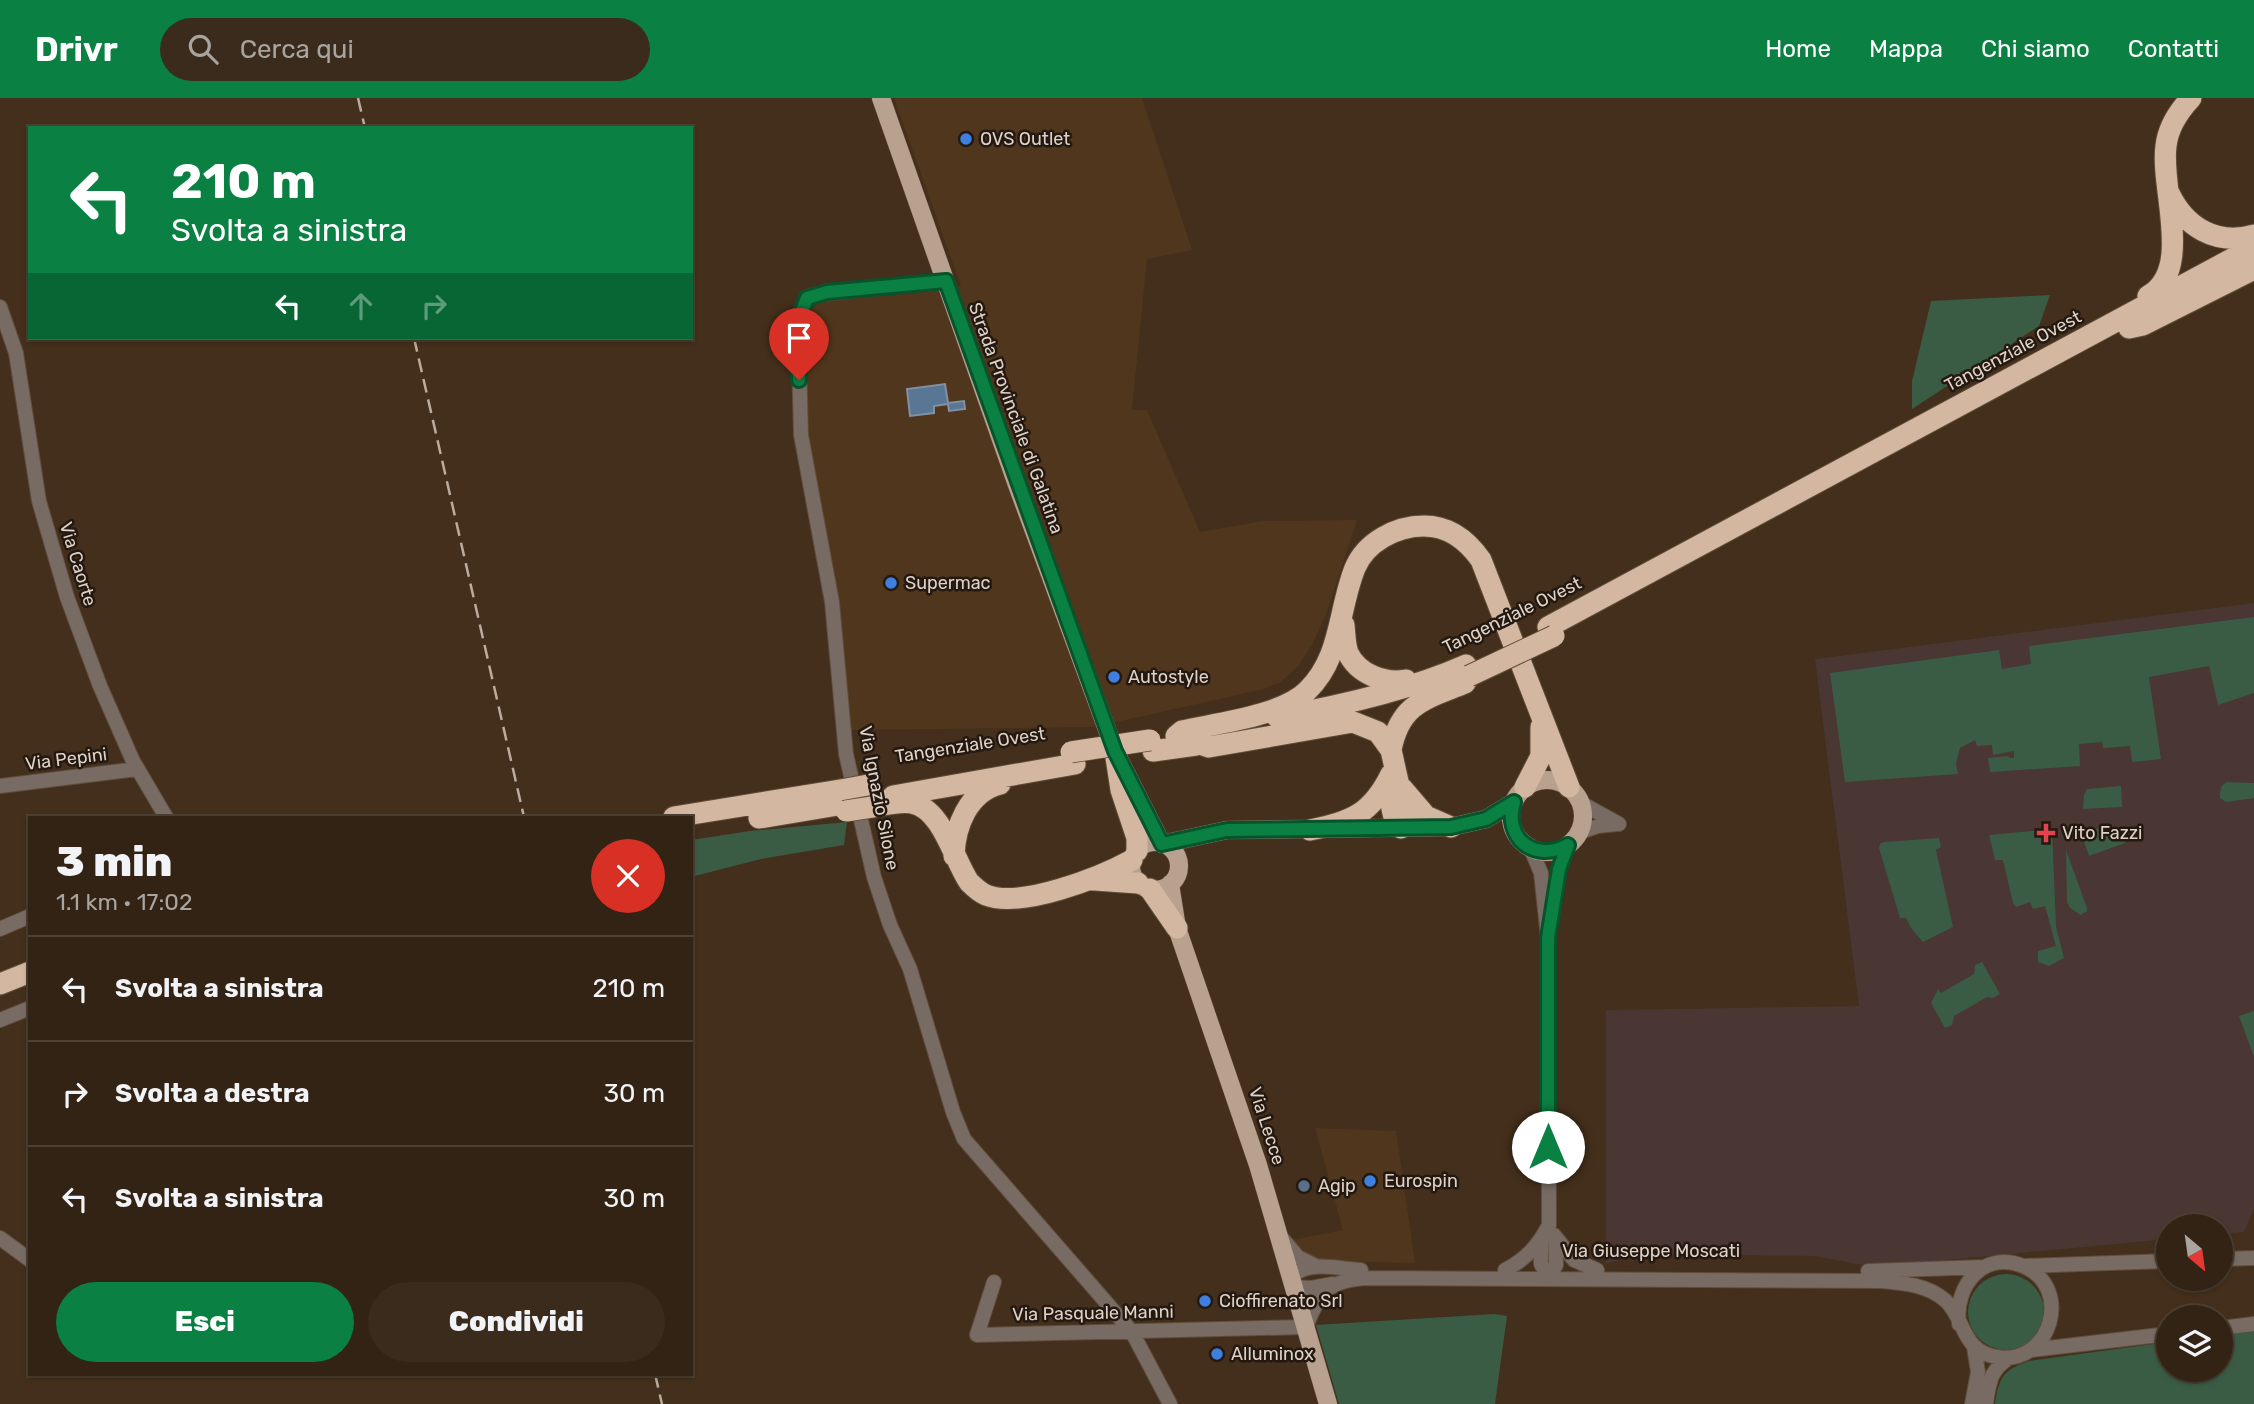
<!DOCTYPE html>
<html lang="it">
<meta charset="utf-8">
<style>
body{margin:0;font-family:Rubik,sans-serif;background:#3a2b1d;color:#f1f3f6;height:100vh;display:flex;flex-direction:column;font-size:26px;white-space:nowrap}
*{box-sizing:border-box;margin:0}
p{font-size:23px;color:#a8a4a0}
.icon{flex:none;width:38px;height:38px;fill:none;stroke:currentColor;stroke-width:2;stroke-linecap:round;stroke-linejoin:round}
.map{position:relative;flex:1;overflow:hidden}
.sheet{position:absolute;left:28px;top:718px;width:665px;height:560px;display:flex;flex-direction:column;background:#322314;border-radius:0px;box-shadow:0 2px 5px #0004,0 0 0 2px #4d4034}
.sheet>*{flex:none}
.guide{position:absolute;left:28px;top:28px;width:665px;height:214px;border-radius:0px;box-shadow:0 2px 5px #0004,0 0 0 2px #4d4034;background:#0b8043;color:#fff;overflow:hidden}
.needle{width:46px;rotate:151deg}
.buttons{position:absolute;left:2156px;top:1116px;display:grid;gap:14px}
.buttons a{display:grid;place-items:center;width:77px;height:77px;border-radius:50%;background:#322314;box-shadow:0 2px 5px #0004,0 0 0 2px #4d4034;font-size:35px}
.pin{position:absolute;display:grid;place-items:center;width:60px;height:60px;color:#fff;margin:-72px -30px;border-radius:50% 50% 50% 0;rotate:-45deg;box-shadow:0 0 7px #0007}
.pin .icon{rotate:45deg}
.me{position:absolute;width:77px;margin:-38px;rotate:0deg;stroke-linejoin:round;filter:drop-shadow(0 0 5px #0008)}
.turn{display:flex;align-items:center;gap:24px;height:147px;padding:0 28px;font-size:32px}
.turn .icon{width:91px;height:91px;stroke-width:2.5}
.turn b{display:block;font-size:49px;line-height:60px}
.lanes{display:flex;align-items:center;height:66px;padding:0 28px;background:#0003;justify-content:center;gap:35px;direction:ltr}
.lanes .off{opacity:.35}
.round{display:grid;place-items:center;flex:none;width:74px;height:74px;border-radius:37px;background:#3a2b1d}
.head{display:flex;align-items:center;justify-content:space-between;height:119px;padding:0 28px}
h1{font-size:42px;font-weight:800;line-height:52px}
.button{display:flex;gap:14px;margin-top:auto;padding:14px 28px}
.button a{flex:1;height:80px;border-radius:42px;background:#0b8043;color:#fff;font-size:28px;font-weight:800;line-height:80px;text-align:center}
.button a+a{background:#3a2b1d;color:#f1f3f6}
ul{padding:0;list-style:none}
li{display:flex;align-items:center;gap:21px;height:105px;padding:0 28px;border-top:2px solid #4d4034}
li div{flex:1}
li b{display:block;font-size:26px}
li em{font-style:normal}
header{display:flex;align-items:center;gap:42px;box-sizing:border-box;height:98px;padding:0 35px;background:#0b8043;color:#fff}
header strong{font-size:33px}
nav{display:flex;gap:38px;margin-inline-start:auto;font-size:24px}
.search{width:490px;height:63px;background:#3a2b1d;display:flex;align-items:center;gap:18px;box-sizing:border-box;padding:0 24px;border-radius:38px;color:#a8a4a0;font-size:26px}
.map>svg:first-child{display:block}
.built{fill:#50361c}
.medical{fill:#4a3632}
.green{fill:#3a5c45}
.water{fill:#597695;stroke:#8191a4;stroke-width:2}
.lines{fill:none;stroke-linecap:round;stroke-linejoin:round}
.minor-casing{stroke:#5f4c3a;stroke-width:16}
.major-casing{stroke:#5f4c3a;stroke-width:19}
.highway-casing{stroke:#5f4c3a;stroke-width:23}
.minor{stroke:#776b63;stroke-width:14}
.major{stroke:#b9a190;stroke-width:18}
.highway{stroke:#d3b7a1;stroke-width:21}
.rail{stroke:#bbac9f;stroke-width:2.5;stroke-dasharray:14 7;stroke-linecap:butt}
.highway-bridge-casing{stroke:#5f4c3a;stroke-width:23;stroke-linecap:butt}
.highway-bridge{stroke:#d3b7a1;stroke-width:21}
.route-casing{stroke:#07532c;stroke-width:18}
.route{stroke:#0b8043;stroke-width:12}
.shop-dot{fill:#3f7fe0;stroke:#231911;stroke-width:2.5}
.health-dot{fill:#e0444e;stroke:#231911;stroke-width:2.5}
.service-dot{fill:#5c6f8a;stroke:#231911;stroke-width:2.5}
.labels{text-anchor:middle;stroke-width:5;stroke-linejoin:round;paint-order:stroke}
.poi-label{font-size:18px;fill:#dfd1c6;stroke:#231911;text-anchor:start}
.street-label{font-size:18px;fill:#dfd1c6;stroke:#231911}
</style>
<header>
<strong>Drivr</strong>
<div class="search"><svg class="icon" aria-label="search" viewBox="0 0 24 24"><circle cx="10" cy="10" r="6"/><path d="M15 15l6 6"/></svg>Cerca qui</div>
<nav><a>Home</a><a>Mappa</a><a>Chi siamo</a><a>Contatti</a></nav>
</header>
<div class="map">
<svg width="2254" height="1306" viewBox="0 0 2254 1306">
<rect width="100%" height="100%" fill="#432f1b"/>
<!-- built -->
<path class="built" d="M894,0H1142L1192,152L1147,161L1132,312H1147L1200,434L1263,423L1357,422L1326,517L1312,547L1298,568L1281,584L1264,591L1094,629L849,632L806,327L802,229L810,203L823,197L961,188Z
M1315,1030L1396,1033L1415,1165L1327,1163L1306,1158L1292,1142L1343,1132Z"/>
<!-- medical -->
<path class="medical" d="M2254,505V1111L2244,1134L2221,1136V1129H2168V1141L1894,1167H1863L1814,1158L1720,1157L1714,1154L1711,1148L1678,1149L1672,1157H1636L1606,1166V912L1859,908L1815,561Z"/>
<!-- green -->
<path class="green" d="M2050,197L2039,228L1912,311V283L1931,203Z
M2254,519V595L2218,607L2209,568L2149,579L2161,661L2132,664L2130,648L2103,650L2102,644L2079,646L2080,668L1990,674L1988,660L2008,658L2009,660H2014V653L1993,657L1992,647L1977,648L1975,642L1960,650L1956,665L1958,676L1845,684L1830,575L1999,552L2002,571L2031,566L2029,548Z
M2227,684L2254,685V700L2226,704L2220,700C2220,692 2220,688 2227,684Z
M2121,688L2122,709L2083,711L2084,697L2087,691Z
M847,724L844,747L761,761L691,779V742L750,733Z
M2124,729L2125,745L2089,758L2080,732Z
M2052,731L2056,829L2064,860L2049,868L2038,864V853L2056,848L2045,808L2033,811L2030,804L2016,809L2013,805L2003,762H1995L1989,737Z
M1939,740L1941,749L1936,752L1953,829L1923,844L1911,830L1906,820H1900L1879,750L1880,746L1884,744Z
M2066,752L2087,810V813L2081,817L2070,810L2067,804Z
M1982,864L2000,896L1993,900L1987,899L1954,918L1952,927L1945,930L1931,905L1938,891L1941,895L1974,876L1975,867Z
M2254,913V959L2239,918Z
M1968 1214a38 38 0 1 1 76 0a38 38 0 1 1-76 0Z
M1494,1216L1507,1218L1495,1306H1339L1316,1227Z
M2254,1233V1306H1995C1999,1279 2003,1272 2029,1263L2168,1244V1272H2221V1237Z"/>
<!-- water -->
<path class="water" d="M945,286L948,305L964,303L965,311L949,313L948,306L934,308V315L910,318L907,291Z"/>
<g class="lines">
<defs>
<path id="minor" d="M946,183L813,197L807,199L798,223L801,337L832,504L846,656L874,779L890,827L910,871L953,1014L964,1041L1132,1234L1170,1306
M0,209L16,255L39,403L67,499L100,588L133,663L166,719
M0,688L137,671
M1581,705L1619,726
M1578,735L1598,728L1617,726
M1552,811L1559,771L1568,747
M0,831L30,818
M0,922L30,910
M1554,1137L1574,1162L1597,1172
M1280,1138L1298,1159L1316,1168
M0,1140L30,1162
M1541,1143V1166L1549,1180L1556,1167L1555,1139
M2221,1161L2254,1160
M2023,1168L2168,1163
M1505,1172C1526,1161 1538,1148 1549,1127L1548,840L1541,775L1530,749
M1868,1173L1984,1169
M1292,1178C1310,1162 1339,1171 1361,1172
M994,1184L977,1237L1306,1229C1319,1194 1329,1182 1367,1180L1881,1183C1904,1185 1928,1187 1946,1203C1966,1222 1961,1253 1997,1259C2051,1268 2074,1189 2023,1168C1983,1152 1954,1188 1959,1226
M1295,1189L1311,1190L1332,1186
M2221,1230L2254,1226
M2031,1252L2168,1236
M1972,1306L1978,1274L1974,1249
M1986,1306C1989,1285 1990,1272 2009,1260"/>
<path id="major" d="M881,0L1017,387L1115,653L1162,746L1227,732L1451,729L1486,721L1514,704
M1511 718a36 36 0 1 1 72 0a36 36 0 1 1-72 0Z
M1131 768a24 24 0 1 1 48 0a24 24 0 1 1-48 0Z
M1170,786L1177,830L1258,1067L1328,1306"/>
<path id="highway" d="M2169,95C2185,129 2216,148 2254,137
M2148,198C2194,173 2160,91 2166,48C2168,29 2178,14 2191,0
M2129,230L2143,227L2254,171
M1344,527C1345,536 1345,547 1348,555C1358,576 1384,586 1406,582
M1548,529L2254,149
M1277,619C1340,608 1407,593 1466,567
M1176,638L1182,633C1218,625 1281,618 1307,593C1342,559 1338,512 1355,470C1366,444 1396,428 1424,428C1449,428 1467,442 1481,462L1569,689
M1200,646L1209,649L1353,624L1378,634L1391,652L1406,719L1401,730C1387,716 1391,689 1394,671
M1391,652C1400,605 1426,601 1465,585L1469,578
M1115,653L1121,692L1137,740V753
M1153,653L1196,647
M1525,689L1541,658V629
M1402,690L1426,718L1451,729
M893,698L1075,666
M872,709C885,707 899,703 911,705C942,710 953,760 969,784C974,789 979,794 986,797C1021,811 1101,779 1132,762
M674,719L840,692
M759,720L844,706
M1310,732C1352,724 1372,715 1391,676
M954,758C955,728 968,694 1000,686
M1095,782L1138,785
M1150,791L1177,830
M0,886L30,874"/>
</defs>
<!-- minor casing -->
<use href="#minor" class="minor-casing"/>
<!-- major casing -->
<use href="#major" class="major-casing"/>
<!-- highway casing -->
<use href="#highway" class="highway-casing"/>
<!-- minor -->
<use href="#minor" class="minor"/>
<!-- major -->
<use href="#major" class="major"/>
<!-- highway -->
<use href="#highway" class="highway"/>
<!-- rail -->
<path class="rail" d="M358,0L365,30
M414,240L524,719
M655,1276L662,1306"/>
<defs>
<path id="highway-bridge" d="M1469,578L1554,538
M1071,654L1150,642
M840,692L868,687
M846,713L872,709"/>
</defs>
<!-- highway-bridge casing -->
<use href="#highway-bridge" class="highway-bridge-casing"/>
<!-- highway-bridge -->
<use href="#highway-bridge" class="highway-bridge"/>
</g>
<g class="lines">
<defs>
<path id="route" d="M799,282L798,223L807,200L827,194L946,183L1115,653L1162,746L1227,732L1451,729L1486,721L1514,704C1503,740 1534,765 1568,747L1559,771L1548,840V1049"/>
</defs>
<!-- route casing -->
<use href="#route" class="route-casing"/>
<!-- route -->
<use href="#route" class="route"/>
</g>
<!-- markers -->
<g class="shop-dot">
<circle cx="966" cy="41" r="7"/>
<circle cx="891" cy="485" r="7"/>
<circle cx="1114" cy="579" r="7"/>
<circle cx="1370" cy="1083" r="7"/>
<circle cx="1205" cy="1203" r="7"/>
<circle cx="1217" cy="1256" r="7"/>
</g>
<path class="health-dot" d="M2042.5 724.5h7v7h7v7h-7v7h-7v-7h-7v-7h7z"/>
<circle class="service-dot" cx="1304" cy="1088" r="7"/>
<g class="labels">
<!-- poi labels -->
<g class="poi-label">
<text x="980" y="47">OVS Outlet</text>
<text x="905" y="491">Supermac</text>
<text x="1128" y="585">Autostyle</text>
<text x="2062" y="741">Vito Fazzi</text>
<text x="1384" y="1089">Eurospin</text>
<text x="1318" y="1094">Agip</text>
<text x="1219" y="1209">Cioffirenato Srl</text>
<text x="1231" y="1262">Alluminox</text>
</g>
<!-- street labels -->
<g class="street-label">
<text transform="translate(2013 253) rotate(-28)" y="6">Tangenziale Ovest</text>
<text transform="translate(1016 320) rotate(70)" y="6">Strada Provinciale di Galatina</text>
<text transform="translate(78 466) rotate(73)" y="6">Via Caorte</text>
<text transform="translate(1512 517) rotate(-26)" y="6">Tangenziale Ovest</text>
<text transform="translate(970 647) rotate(-9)" y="6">Tangenziale Ovest</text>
<text transform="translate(66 661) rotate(-7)" y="6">Via Pepini</text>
<text transform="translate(879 700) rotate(79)" y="6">Via Ignazio Silone</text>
<text transform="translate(1267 1028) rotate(72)" y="6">Via Lecce</text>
<text x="1651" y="1159">Via Giuseppe Moscati</text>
<text transform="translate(1093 1215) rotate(-1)" y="6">Via Pasquale Manni</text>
</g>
</g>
</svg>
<div class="buttons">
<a><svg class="needle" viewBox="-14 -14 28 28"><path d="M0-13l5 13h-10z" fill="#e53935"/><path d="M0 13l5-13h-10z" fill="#a8a4a0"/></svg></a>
<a><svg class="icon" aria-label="layers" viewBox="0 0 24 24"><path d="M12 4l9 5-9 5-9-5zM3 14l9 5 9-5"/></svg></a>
</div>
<div class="pin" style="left:799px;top:282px;background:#d93025"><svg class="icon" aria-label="arrive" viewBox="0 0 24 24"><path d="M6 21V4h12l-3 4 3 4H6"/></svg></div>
<svg class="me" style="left:1548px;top:1049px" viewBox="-20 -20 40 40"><circle r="19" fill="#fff"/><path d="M0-13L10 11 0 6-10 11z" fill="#0b8043"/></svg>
<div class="guide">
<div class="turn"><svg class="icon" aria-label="left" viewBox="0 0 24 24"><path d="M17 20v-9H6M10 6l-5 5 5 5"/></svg><div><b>210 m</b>Svolta a sinistra</div></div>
<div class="lanes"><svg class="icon" aria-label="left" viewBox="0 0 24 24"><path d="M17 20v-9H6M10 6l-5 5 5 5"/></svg><svg class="icon off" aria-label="ahead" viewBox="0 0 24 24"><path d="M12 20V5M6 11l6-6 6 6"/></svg><svg class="icon off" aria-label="right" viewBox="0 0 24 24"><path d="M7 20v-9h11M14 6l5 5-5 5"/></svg></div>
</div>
<section class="sheet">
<div class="head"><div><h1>3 min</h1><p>1.1 km · 17:02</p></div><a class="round" style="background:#d93025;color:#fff"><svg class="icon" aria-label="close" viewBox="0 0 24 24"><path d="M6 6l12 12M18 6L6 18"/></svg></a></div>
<ul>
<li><svg class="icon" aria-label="left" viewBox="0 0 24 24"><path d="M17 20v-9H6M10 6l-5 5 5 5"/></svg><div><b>Svolta a sinistra</b></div><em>210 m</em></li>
<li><svg class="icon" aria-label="right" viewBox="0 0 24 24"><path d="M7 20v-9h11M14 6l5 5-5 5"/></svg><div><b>Svolta a destra</b></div><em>30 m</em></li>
<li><svg class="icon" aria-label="left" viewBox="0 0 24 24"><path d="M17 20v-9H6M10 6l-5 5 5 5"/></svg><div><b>Svolta a sinistra</b></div><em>30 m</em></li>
</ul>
<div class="button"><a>Esci</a><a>Condividi</a></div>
</section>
</div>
